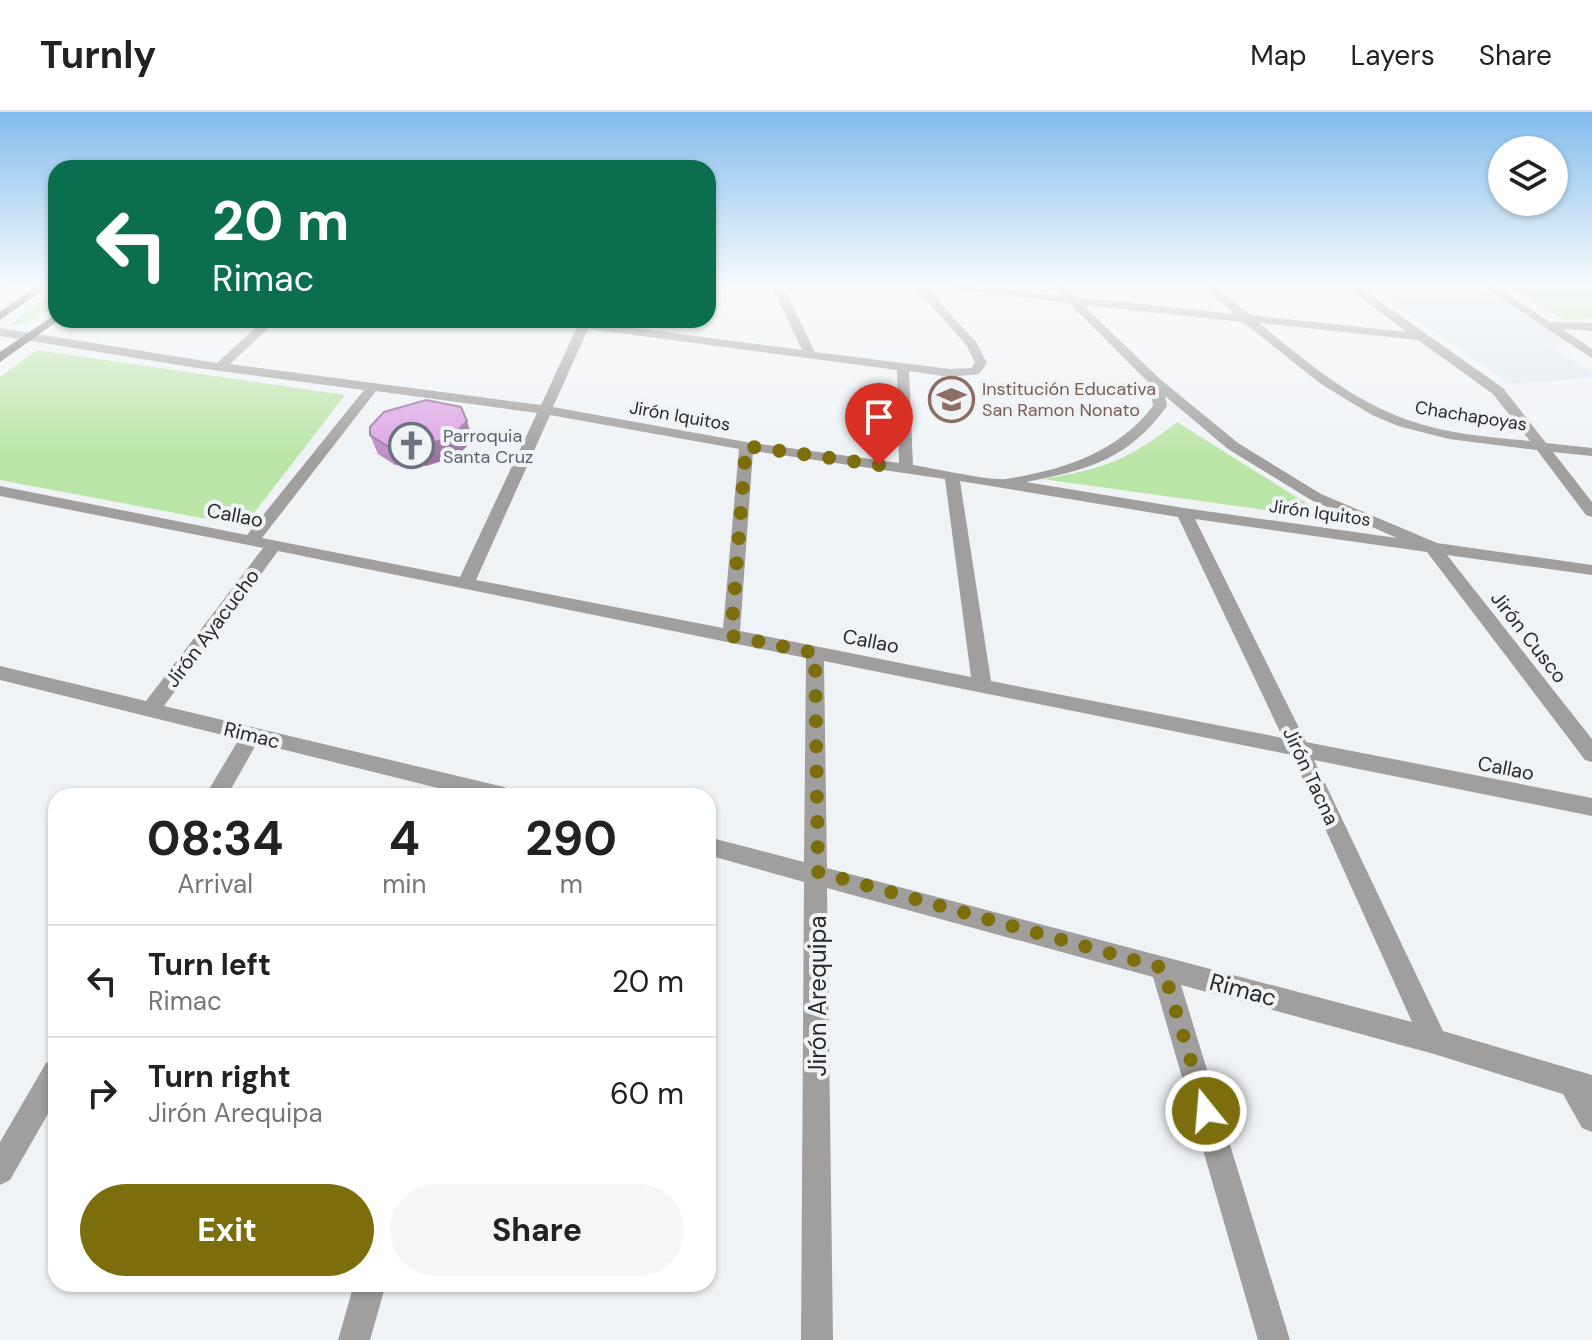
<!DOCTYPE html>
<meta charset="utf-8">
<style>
body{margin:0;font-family:"DM Sans",sans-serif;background:#f6f6f6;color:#222;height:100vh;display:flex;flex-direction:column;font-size:30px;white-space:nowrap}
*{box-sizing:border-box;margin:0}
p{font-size:26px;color:#767676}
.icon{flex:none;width:44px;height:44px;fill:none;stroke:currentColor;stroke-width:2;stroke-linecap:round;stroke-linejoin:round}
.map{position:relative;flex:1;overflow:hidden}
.drawer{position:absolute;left:48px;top:676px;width:668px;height:504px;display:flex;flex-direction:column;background:#fff;border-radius:24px;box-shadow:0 2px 6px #0004}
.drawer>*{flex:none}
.guide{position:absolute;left:48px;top:48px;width:668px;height:168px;border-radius:24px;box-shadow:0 2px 6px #0004;background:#0b6e4f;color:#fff;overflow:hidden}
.buttons{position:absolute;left:1488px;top:24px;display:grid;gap:16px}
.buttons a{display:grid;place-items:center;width:80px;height:80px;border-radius:50%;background:#fff;box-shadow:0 2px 6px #0004;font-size:40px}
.pin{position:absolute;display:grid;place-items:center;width:68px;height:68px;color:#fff;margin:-82px -34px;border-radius:50% 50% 50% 0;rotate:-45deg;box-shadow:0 0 8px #0007}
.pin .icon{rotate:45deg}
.me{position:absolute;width:88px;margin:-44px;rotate:343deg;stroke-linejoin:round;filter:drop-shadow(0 0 6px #0008)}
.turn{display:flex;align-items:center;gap:28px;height:168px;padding:0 32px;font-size:36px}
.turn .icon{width:104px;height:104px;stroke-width:2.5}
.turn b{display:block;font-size:56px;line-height:68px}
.eta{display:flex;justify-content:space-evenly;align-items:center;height:136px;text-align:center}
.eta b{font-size:48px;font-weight:700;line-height:56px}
.button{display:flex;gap:16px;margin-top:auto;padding:16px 32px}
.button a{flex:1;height:92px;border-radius:48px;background:#7c6e0c;color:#fff;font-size:32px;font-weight:700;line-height:92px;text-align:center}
.button a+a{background:#f6f6f6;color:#222}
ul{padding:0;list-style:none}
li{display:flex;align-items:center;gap:24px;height:112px;padding:0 32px;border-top:2px solid #e0e0e0}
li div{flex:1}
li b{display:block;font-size:30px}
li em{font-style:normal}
header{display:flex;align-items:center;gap:48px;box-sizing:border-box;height:112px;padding:0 40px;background:#fff;border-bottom:2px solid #e0e0e0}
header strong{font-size:38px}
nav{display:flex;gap:44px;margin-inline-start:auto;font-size:28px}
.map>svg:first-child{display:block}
.built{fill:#dee7f0}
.green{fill:#bbe5a6}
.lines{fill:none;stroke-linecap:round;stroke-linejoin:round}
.minor{fill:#a19f9e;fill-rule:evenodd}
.primary{fill:#5e5a59;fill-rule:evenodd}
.wall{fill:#be8dc5}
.shaded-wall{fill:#9b73a0}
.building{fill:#dda4e5;stroke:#9b73a0;stroke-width:2}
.route{stroke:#7c6e0c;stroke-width:14;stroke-dasharray:0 25.2}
.labels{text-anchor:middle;stroke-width:8;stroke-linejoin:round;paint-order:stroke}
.far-education-label{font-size:18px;fill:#785e54;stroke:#f0f3f6;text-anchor:start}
.far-street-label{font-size:18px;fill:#28292a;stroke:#f0f3f6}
.far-worship-label{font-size:18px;fill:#5b616d;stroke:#f0f3f6;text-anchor:start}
.street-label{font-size:20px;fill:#28292a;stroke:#f0f3f6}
.near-street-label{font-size:24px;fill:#28292a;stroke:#f0f3f6}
</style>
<header>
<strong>Turnly</strong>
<nav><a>Map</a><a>Layers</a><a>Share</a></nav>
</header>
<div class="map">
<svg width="1592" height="1228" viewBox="0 0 1592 1228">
<rect width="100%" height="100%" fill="#f0f3f6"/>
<!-- built -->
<path class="built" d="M1369,174H1477L1570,231L1549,234L1592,261V266L1509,272Z"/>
<!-- green -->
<path class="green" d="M1506,174H1592V206L1565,208Z
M56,177V192L31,210L9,214Z
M37,238L345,283L244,414L0,368V265Z
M1177,310L1320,400L1316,405L1042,367C1104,357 1127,349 1177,310Z"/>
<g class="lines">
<!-- minor -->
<path class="minor" d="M772,174H783L815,240L950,257L971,256L975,251L967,234L914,174H925L976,230L987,251L979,262L950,265L909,259L913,353C932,356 991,369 1006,367C1063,358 1117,341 1153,294L1149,271L1069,191L934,174H974L1061,184L1053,174H1065L1075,185L1234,202L1202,174H1214L1250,203L1407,220L1345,174H1358L1503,276L1546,331L1592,336V344L1553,340L1592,390V405L1586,403L1537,338L1449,327L1398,314L1372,303L1321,272L1243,210L1083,193L1160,267L1238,331L1321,382L1437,431L1592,453V463L1447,443L1592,627V650L1585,648L1427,440L1195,407L1306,630L1592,686V704L1314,648L1443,919L1592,963V1020L1582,1016L1563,982L1434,942L1181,873L1290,1228H1258L1153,865L827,776L833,1228H801L804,770L708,743V725L804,750L806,546L278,439L164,594L504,675L512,678L515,684H470L257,631L227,684H205L239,627L0,568V554L146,589L263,436L0,384V374L247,423L364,278L191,255L0,224V216L217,251L264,208H277L230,252L541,293L577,215L541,208H574L802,238ZM1259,211L1418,228L1493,282L1530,329C1489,325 1447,322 1408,308C1352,289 1305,249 1259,211ZM588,217L897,258L899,351L746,330L553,295ZM376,279L537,301L460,465L262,426ZM1165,284L1228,337L1311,388L1397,426L1184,396L1026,370C1088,358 1129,347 1167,294ZM550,303L739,337L723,516L476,468ZM753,339L945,367L971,565L740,519ZM960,369L1178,405L1283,626L991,569ZM824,549L1292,643L1412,910L827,756Z
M1482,174H1495L1550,210L1592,211V219L1562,217L1592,237V246Z
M56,947V988L10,1068L0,1073V1030L46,951Z
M354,1172H386L370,1228H338Z"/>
<!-- primary -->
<path class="primary" d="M36,174H49L0,208V200Z
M56,202V208H59L0,250V240Z"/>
</g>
<!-- wall -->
<path class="wall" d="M0,174H14L7,179L0,178Z
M370,323L473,328L457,344L426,354L395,353L378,342Z"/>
<!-- shaded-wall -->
<path class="shaded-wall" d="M4,174H14L7,179Z
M467,309L473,328L457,344L426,354L419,335Z"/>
<!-- building -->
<path class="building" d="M426,288L461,295L467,309L451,325L419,335L387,334L370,323V315L384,300Z"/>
<!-- sky -->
<linearGradient id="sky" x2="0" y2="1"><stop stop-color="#83bded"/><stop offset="0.5" stop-color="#f8fafb"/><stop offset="1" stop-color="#f8fafb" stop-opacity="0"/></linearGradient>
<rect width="1592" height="346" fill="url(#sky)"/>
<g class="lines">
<!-- route -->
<path class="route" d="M879,353L746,334L731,524L815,541L818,760L1163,856L1206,999"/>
</g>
<!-- icons -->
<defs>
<symbol id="school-ring" viewBox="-11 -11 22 22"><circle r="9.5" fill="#f0f3f6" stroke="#8d6e63" stroke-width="1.5"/><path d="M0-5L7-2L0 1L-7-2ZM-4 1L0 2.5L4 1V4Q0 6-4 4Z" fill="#8d6e63"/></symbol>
<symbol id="church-ring" viewBox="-11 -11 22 22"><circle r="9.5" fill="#f0f3f6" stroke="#6b7280" stroke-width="1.5"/><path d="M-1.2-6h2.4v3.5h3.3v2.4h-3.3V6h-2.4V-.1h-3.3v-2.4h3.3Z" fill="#6b7280"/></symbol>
</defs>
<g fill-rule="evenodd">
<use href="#school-ring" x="926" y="262" width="51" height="51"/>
<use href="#church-ring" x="386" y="308" width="51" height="51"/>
</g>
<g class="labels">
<!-- far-education labels -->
<g class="far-education-label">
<text x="982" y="283">Institución Educativa<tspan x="982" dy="21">San Ramon Nonato</tspan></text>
</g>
<!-- far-street labels -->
<g class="far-street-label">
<text transform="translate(680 304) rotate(10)" y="6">Jirón Iquitos</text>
<text transform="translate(1471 304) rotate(9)" y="6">Chachapoyas</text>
<text transform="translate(1320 401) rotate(8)" y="6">Jirón Iquitos</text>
</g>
<!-- far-worship labels -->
<g class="far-worship-label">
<text x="443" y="330">Parroquia<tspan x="443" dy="21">Santa Cruz</tspan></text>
</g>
<!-- street labels -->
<g class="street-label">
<text transform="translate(235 403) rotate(11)" y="7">Callao</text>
<text transform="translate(212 516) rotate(-53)" y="7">Jirón Ayacucho</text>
<text transform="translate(1529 525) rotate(52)" y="7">Jirón Cusco</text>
<text transform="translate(871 529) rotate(11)" y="7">Callao</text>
<text transform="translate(252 623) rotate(14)" y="7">Rimac</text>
<text transform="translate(1506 656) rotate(11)" y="7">Callao</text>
<text transform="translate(1311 664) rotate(65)" y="7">Jirón Tacna</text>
</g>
<!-- near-street labels -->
<g class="near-street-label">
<text transform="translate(1243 878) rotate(15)" y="8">Rimac</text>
<text transform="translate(818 884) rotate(-90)" y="8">Jirón Arequipa</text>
</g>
</g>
</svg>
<div class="buttons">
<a><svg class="icon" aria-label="layers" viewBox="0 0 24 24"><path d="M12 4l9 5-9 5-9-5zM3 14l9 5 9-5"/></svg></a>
</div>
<div class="pin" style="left:879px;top:353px;background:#d93025"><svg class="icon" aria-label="arrive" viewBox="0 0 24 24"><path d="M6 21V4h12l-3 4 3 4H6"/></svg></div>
<svg class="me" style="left:1206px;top:999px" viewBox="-20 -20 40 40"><circle r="17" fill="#7c6e0c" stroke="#fff" stroke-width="3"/><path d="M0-11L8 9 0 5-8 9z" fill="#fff"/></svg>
<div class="guide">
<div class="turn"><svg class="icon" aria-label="left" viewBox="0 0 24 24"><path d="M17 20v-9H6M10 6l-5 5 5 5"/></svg><div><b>20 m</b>Rimac</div></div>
</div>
<section class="drawer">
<div class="eta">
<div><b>08:34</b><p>Arrival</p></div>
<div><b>4</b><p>min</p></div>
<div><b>290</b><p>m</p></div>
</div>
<ul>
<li><svg class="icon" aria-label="left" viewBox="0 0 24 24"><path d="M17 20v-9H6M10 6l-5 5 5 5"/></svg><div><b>Turn left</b><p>Rimac</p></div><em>20 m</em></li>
<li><svg class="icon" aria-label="right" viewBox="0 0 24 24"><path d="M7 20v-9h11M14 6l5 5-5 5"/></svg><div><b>Turn right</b><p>Jirón Arequipa</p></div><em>60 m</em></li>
</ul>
<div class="button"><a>Exit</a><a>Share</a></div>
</section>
</div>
